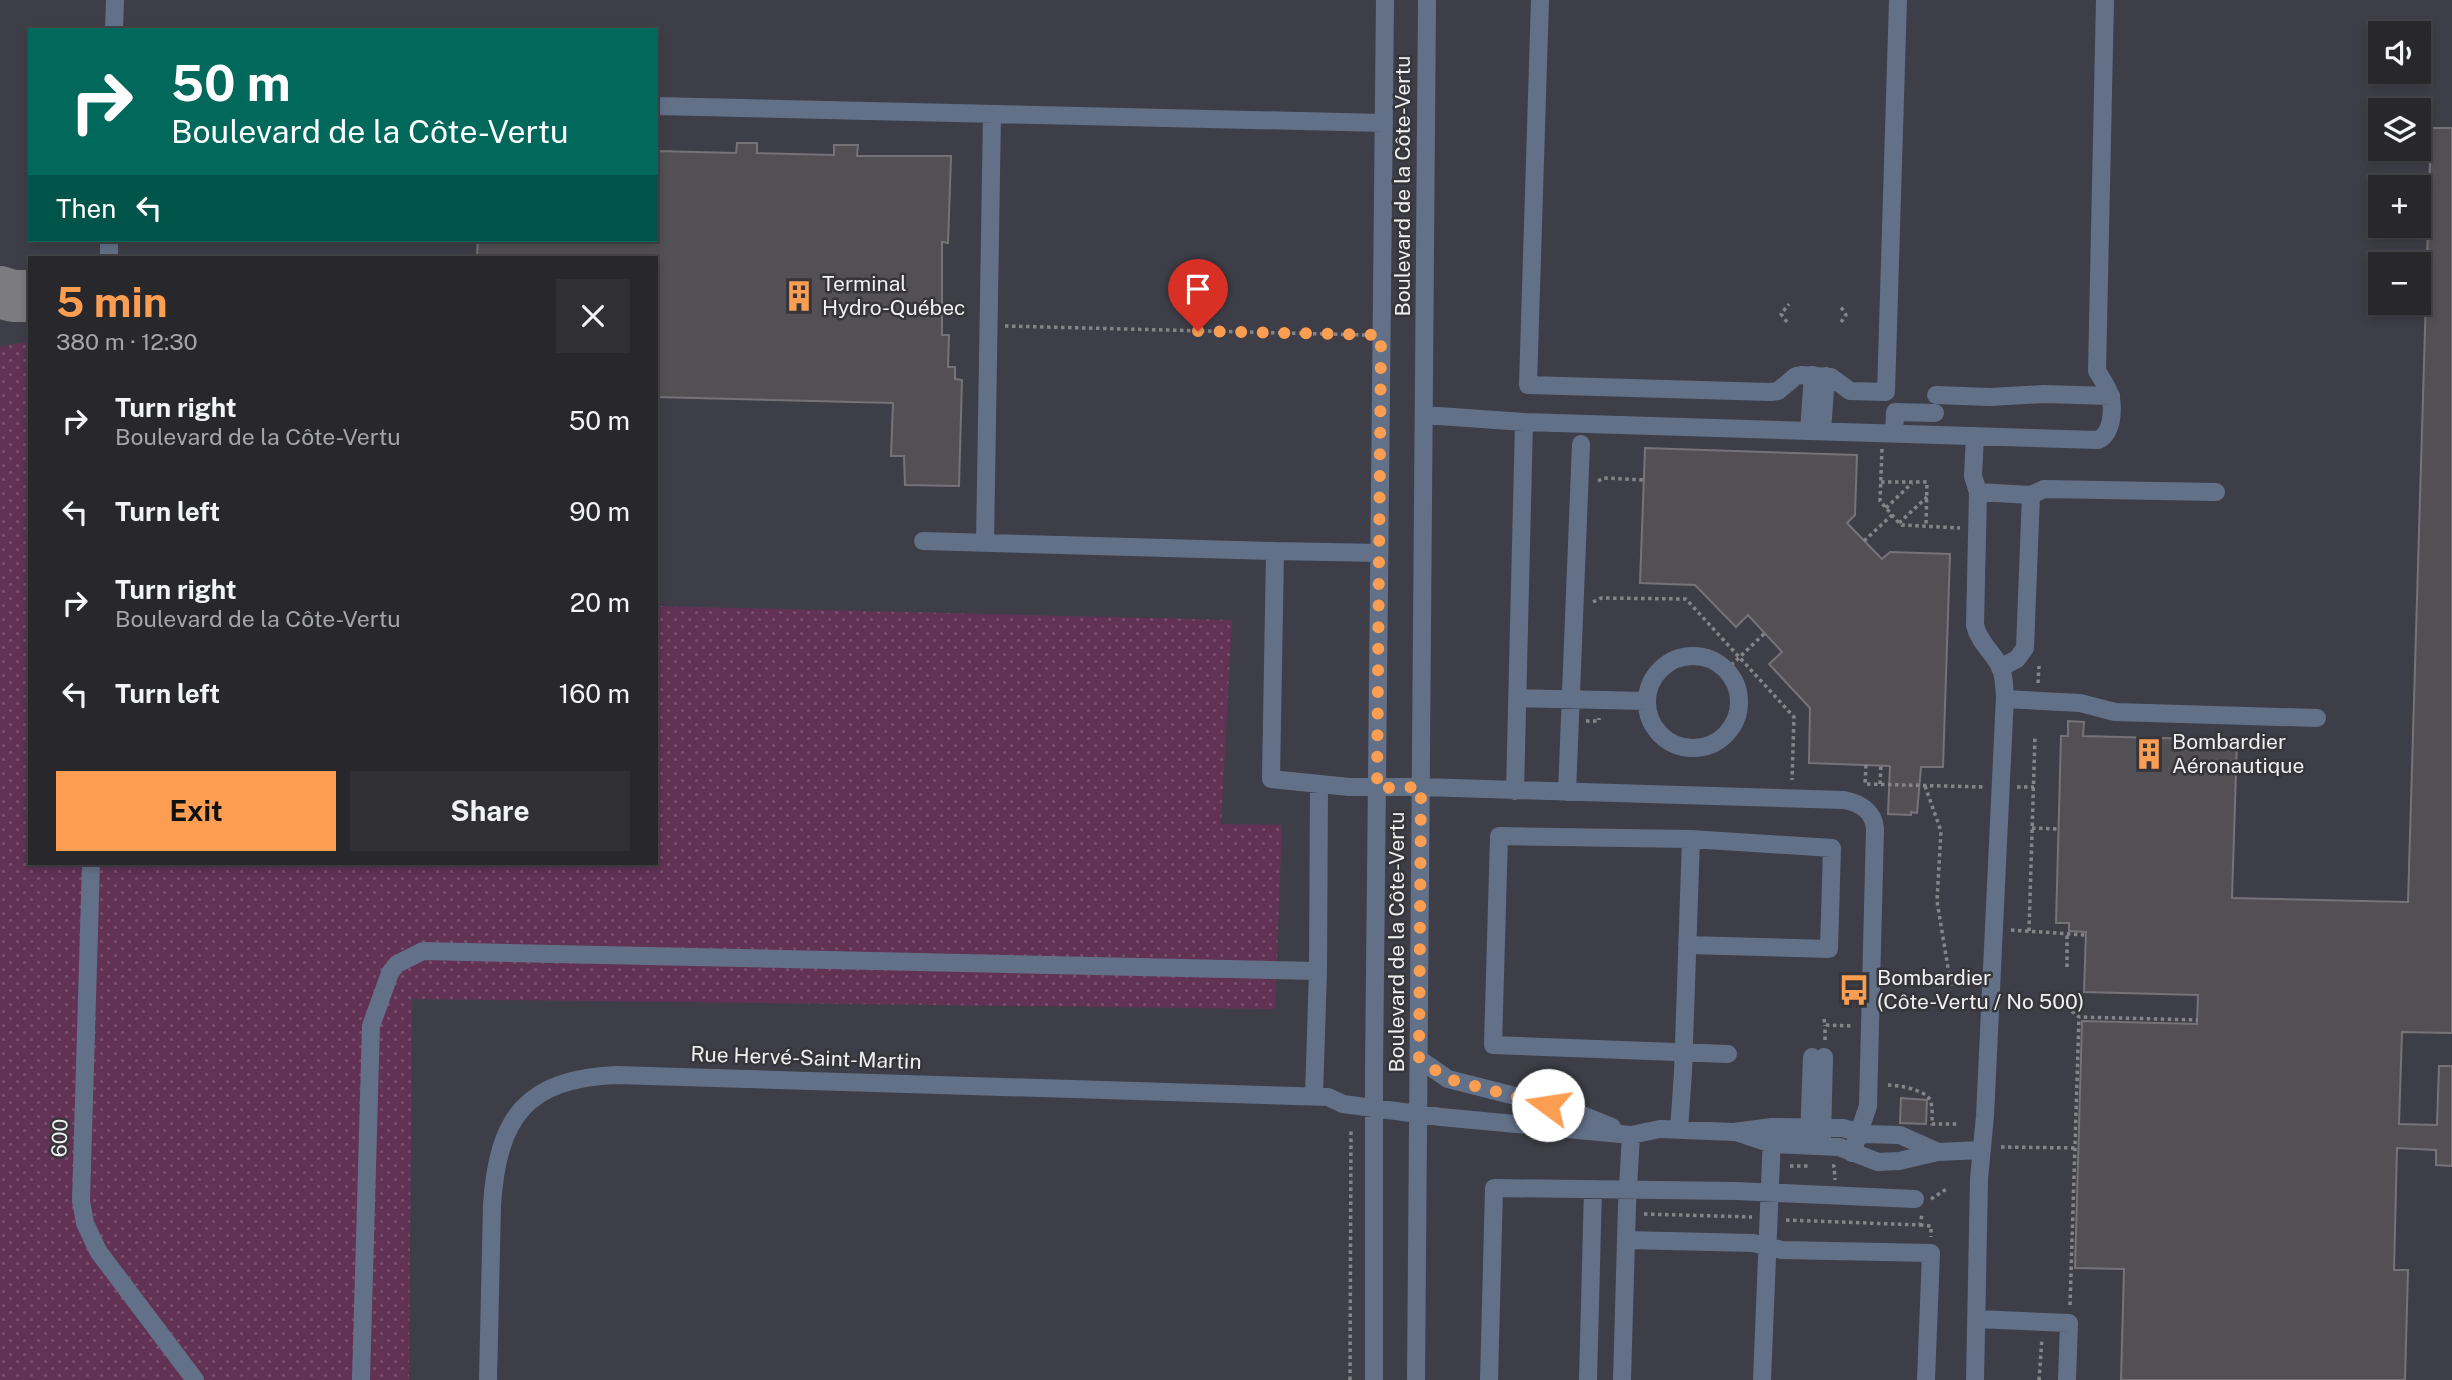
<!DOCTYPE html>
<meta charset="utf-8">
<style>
body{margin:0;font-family:"Public Sans",sans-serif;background:#303034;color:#f1f3f6;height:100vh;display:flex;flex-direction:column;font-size:26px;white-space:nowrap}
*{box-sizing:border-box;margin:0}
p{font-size:23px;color:#a5a6a9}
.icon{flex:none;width:38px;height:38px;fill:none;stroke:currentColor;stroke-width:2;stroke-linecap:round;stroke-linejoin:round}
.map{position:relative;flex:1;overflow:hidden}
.panel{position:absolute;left:28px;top:256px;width:630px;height:609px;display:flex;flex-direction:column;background:#28282c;border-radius:0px;box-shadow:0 4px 10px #0003,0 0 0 2px #444448}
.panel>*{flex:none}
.banner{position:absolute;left:28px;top:28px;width:630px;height:214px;border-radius:0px;box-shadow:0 4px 10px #0003,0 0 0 2px #444448;background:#00695c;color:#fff;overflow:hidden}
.buttons{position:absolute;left:2368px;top:21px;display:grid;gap:14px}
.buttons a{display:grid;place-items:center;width:63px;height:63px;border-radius:0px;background:#28282c;box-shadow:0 4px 10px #0003,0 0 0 2px #444448;font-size:35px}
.pin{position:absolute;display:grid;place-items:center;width:60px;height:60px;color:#fff;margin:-72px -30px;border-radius:50% 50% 50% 0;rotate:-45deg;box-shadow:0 0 7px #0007}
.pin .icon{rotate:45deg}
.me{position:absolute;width:77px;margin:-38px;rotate:284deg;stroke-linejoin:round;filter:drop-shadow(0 0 5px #0008)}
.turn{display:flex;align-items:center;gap:24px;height:147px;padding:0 28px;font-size:32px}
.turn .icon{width:91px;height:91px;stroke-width:2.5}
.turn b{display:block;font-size:49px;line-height:60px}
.then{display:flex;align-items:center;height:66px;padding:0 28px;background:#0003;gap:14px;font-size:26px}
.round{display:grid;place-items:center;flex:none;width:74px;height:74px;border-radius:0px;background:#303034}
.summary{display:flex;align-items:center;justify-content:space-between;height:119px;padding:0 28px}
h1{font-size:42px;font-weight:700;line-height:52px;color:#fb9e51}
.primary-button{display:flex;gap:14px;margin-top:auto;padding:14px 28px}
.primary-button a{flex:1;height:80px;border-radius:0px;background:#fb9e51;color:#111;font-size:28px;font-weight:700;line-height:80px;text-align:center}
.primary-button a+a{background:#303034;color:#f1f3f6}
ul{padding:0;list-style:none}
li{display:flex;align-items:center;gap:21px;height:91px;padding:0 28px}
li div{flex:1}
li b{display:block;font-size:26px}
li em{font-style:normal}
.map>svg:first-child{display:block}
.built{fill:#3e3e48;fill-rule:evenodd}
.grass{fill:url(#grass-dots)}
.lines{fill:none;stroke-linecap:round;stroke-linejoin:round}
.taxiway{stroke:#7c7c80;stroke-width:52}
.building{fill:#535055;stroke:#767378;stroke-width:2}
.path{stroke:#858589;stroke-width:3.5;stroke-dasharray:3.5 3.5;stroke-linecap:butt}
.minor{stroke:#637188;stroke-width:18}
.route{stroke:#fb9e51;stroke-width:12;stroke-dasharray:0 21.6}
.labels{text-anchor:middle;stroke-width:5;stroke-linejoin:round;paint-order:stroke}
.street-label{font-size:21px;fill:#f0f0f3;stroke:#35353a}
.poi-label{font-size:21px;fill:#f0f0f3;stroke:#35353a;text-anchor:start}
</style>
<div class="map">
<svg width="2452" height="1380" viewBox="0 0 2452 1380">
<defs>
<pattern id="grass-dots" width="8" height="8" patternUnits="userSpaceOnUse" patternTransform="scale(1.75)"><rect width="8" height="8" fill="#613254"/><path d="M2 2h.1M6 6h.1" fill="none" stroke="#78506d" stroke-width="1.8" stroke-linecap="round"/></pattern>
</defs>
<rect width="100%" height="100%" fill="#35353a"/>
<!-- built -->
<path class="built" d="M0,0H2452V1380H0ZM30,30H656V240H30ZM2380,33H2418V72H2380ZM2380,110H2418V149H2380ZM2380,187H2418V226H2380ZM30,257H656V863H30ZM2380,264H2418V303H2380Z"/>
<!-- grass -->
<path class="grass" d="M30,341V863H656V606L1232,620L1221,824L1282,825L1275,1009L412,999L409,1380H0V347Z"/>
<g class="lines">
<!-- taxiway -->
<path class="taxiway" d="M0,292L13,296H30"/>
</g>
<!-- building -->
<path class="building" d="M2431,128H2452V1033L2402,1032L2399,1124L2437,1125L2439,1066H2452V1166L2436,1165V1150L2397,1148L2394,1270H2408L2405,1380H2121L2124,1269L2075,1268L2082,1021L2197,1024L2198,995L2084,992L2086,932L2069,931V923H2056L2061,736H2068V721L2084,722L2083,736L2237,740L2232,898L2408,902Z
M737,143H757V153L834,155V145H858L857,156H951L948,243L942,242V335H949L948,367H955V379L962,380L959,486L905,485L904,456H891L893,403L656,397V257H477L478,240H656V151L736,153Z
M1645,448L1857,455L1855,515L1847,523L1882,559L1890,552L1950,554L1943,767H1921L1917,813L1911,812V815L1888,814L1890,766L1809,763L1810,708L1769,664L1782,652L1748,615L1736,627L1695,585L1640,583Z
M1901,1098L1927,1100L1926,1124L1900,1123Z"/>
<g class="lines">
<!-- path -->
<path class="path" d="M1787,322L1781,314L1789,304
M1841,322L1846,315L1841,307
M1005,326L1365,335
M1882,449L1880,501L1899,523L1902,525L1960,528
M1598,481L1604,478L1644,480
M1881,482H1927L1926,526
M1886,508L1912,483
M1899,523L1927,497
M1864,541L1892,515
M1593,602L1601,598L1686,599L1794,717L1792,780
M1726,670L1765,633
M2038,683L2039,666
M1586,721H1599V718
M1866,765L1865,784L1984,787
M1880,784L1881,765
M1925,786L1941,831L1937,901L1951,986
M2017,787H2034
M2032,828L2058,829
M2011,930L2086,935
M2029,931L2035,736
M2067,967V934
M2064,994V1005L2079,1017L2198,1020
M1824,1019L1825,1025L1852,1026
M1825,1040V1025
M1888,1085C1898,1085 1926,1090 1930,1100C1933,1107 1932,1117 1932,1124H1957
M2001,1147L2078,1148
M1790,1166H1810
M1832,1166H1834L1835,1180
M1931,1199L1948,1188
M1644,1214L1752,1217
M1786,1220L1920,1225L1922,1214
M1920,1225L1931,1226V1237
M2070,1305L2079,1017
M1350,1380L1351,1130
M2039,1380L2042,1338"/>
<!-- minor -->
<path class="minor" d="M1540,0L1528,385L1770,392L1778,391L1796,376L1801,375L1831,377L1850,391L1886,392L1898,0
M114,30L115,0
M656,106L1384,123
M109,257V240
M1936,395L1990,397L2044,394L2111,396
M1424,415L1524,422L2098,440C2112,434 2113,412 2111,398C2109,389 2102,379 2097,371L2105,0
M1809,431L1813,375
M1822,431L1826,376
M1894,434L1895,412L1935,413
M1975,436L1973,476L1978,492L1975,625C1978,640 1990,650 1998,663C2004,673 2004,684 2005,696L1985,1116L1979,1179L1975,1380
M1978,492L2031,495L2025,648L2017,659L2000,668
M2031,495L2044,489L2216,492
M923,541L1275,551L1271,779L1349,787H1421L1844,800C1860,803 1874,812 1875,829L1868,1106L1852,1153
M985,542L992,114
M1275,551L1379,553
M1647 702a46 46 0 1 1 92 0a46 46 0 1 1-92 0Z
M1518,698L1647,701
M2005,699L2080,703L2115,712L2317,718
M1515,791L1524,422
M1567,792L1581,444
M91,863L81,1201L85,1223L98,1251L195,1380
M1687,945L1829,949L1832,848L1691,839L1499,836L1493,1045L1728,1054
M1419,1059L1448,1079L1570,1110L1612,1127
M1314,1096L1318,971L1319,784
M1679,1130L1683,1072L1691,839
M1739,1133L1772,1144L1839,1147L1878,1162L1899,1161L1938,1152L1982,1150
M1809,1137L1812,1057
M1822,1139L1824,1057
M1626,1240L1753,1243L1782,1250L1931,1253L1926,1380
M1977,1319L2069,1323L2067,1380
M361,1380L371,1026L390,973L397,964L423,951L1318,971
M488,1380L492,1205C498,1117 526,1079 616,1075L1328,1097L1343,1104L1441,1117L1631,1135L1660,1129L1734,1132L1772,1127L1843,1128L1864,1134L1900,1135L1938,1152
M1374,1380V1072L1385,0
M1416,1380L1427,0
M1489,1380L1494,1188L1736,1191L1915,1199
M1588,1380L1593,1189
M1622,1380L1627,1205L1631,1135
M1762,1380L1772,1135"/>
</g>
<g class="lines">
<!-- route -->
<path class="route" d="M1198,331L1381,335L1377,788L1421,787L1419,1059L1448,1079L1548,1105"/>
</g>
<!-- icons -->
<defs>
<symbol id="building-bare" viewBox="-9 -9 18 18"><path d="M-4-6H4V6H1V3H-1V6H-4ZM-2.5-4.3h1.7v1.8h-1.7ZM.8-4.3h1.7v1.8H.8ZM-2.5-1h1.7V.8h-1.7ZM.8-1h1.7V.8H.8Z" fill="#fb9e51" stroke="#35353a" stroke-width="2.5" paint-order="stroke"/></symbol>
<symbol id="bus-bare" viewBox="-9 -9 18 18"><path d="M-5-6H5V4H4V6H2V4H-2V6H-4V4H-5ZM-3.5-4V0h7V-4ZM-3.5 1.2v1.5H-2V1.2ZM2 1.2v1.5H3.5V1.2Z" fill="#fb9e51" stroke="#35353a" stroke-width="2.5" paint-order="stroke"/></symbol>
</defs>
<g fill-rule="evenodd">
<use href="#building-bare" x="777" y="274" width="44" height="44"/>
<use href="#building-bare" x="2127" y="732" width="44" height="44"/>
<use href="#bus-bare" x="1832" y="968" width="44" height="44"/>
</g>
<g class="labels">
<!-- street labels -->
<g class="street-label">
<text transform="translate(1403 186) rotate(-90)" y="7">Boulevard de la Côte-Vertu</text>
<text transform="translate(1397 942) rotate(-90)" y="7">Boulevard de la Côte-Vertu</text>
<text transform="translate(806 1058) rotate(2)" y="7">Rue Hervé-Saint-Martin</text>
<text transform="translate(60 1138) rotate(-88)" y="7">600</text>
</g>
<!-- poi labels -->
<g class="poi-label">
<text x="822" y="291">Terminal<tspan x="822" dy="24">Hydro-Québec</tspan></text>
<text x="2172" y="749">Bombardier<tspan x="2172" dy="24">Aéronautique</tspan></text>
<text x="1877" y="985">Bombardier<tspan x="1877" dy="24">(Côte-Vertu / No 500)</tspan></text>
</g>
</g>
</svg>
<div class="buttons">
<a><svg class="icon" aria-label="sound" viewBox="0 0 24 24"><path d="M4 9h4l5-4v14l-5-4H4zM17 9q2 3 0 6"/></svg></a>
<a><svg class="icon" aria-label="layers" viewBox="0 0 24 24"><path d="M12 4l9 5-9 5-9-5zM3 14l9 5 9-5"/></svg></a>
<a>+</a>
<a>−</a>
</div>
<div class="pin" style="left:1198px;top:331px;background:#d93025"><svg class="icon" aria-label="arrive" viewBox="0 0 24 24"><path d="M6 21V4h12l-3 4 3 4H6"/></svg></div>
<svg class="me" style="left:1548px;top:1105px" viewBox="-20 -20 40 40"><circle r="19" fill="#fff"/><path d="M0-13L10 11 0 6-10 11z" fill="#fb9e51"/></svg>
<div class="banner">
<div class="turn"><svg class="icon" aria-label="right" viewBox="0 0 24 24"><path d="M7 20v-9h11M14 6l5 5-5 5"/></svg><div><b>50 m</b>Boulevard de la Côte-Vertu</div></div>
<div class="then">Then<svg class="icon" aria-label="left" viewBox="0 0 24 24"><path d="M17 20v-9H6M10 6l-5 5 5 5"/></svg></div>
</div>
<section class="panel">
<div class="summary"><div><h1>5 min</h1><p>380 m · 12:30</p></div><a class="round"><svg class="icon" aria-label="close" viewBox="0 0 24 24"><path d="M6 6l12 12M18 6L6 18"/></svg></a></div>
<ul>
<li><svg class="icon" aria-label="right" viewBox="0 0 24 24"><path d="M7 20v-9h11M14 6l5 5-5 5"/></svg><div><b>Turn right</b><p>Boulevard de la Côte-Vertu</p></div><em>50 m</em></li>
<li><svg class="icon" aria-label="left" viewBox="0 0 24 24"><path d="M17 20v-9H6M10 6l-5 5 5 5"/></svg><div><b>Turn left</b></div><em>90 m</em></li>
<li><svg class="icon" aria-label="right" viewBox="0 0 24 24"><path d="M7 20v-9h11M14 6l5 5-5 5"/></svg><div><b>Turn right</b><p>Boulevard de la Côte-Vertu</p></div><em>20 m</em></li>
<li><svg class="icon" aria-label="left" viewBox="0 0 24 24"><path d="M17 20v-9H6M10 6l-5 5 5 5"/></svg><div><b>Turn left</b></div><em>160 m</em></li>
</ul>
<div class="primary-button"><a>Exit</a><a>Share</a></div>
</section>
</div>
